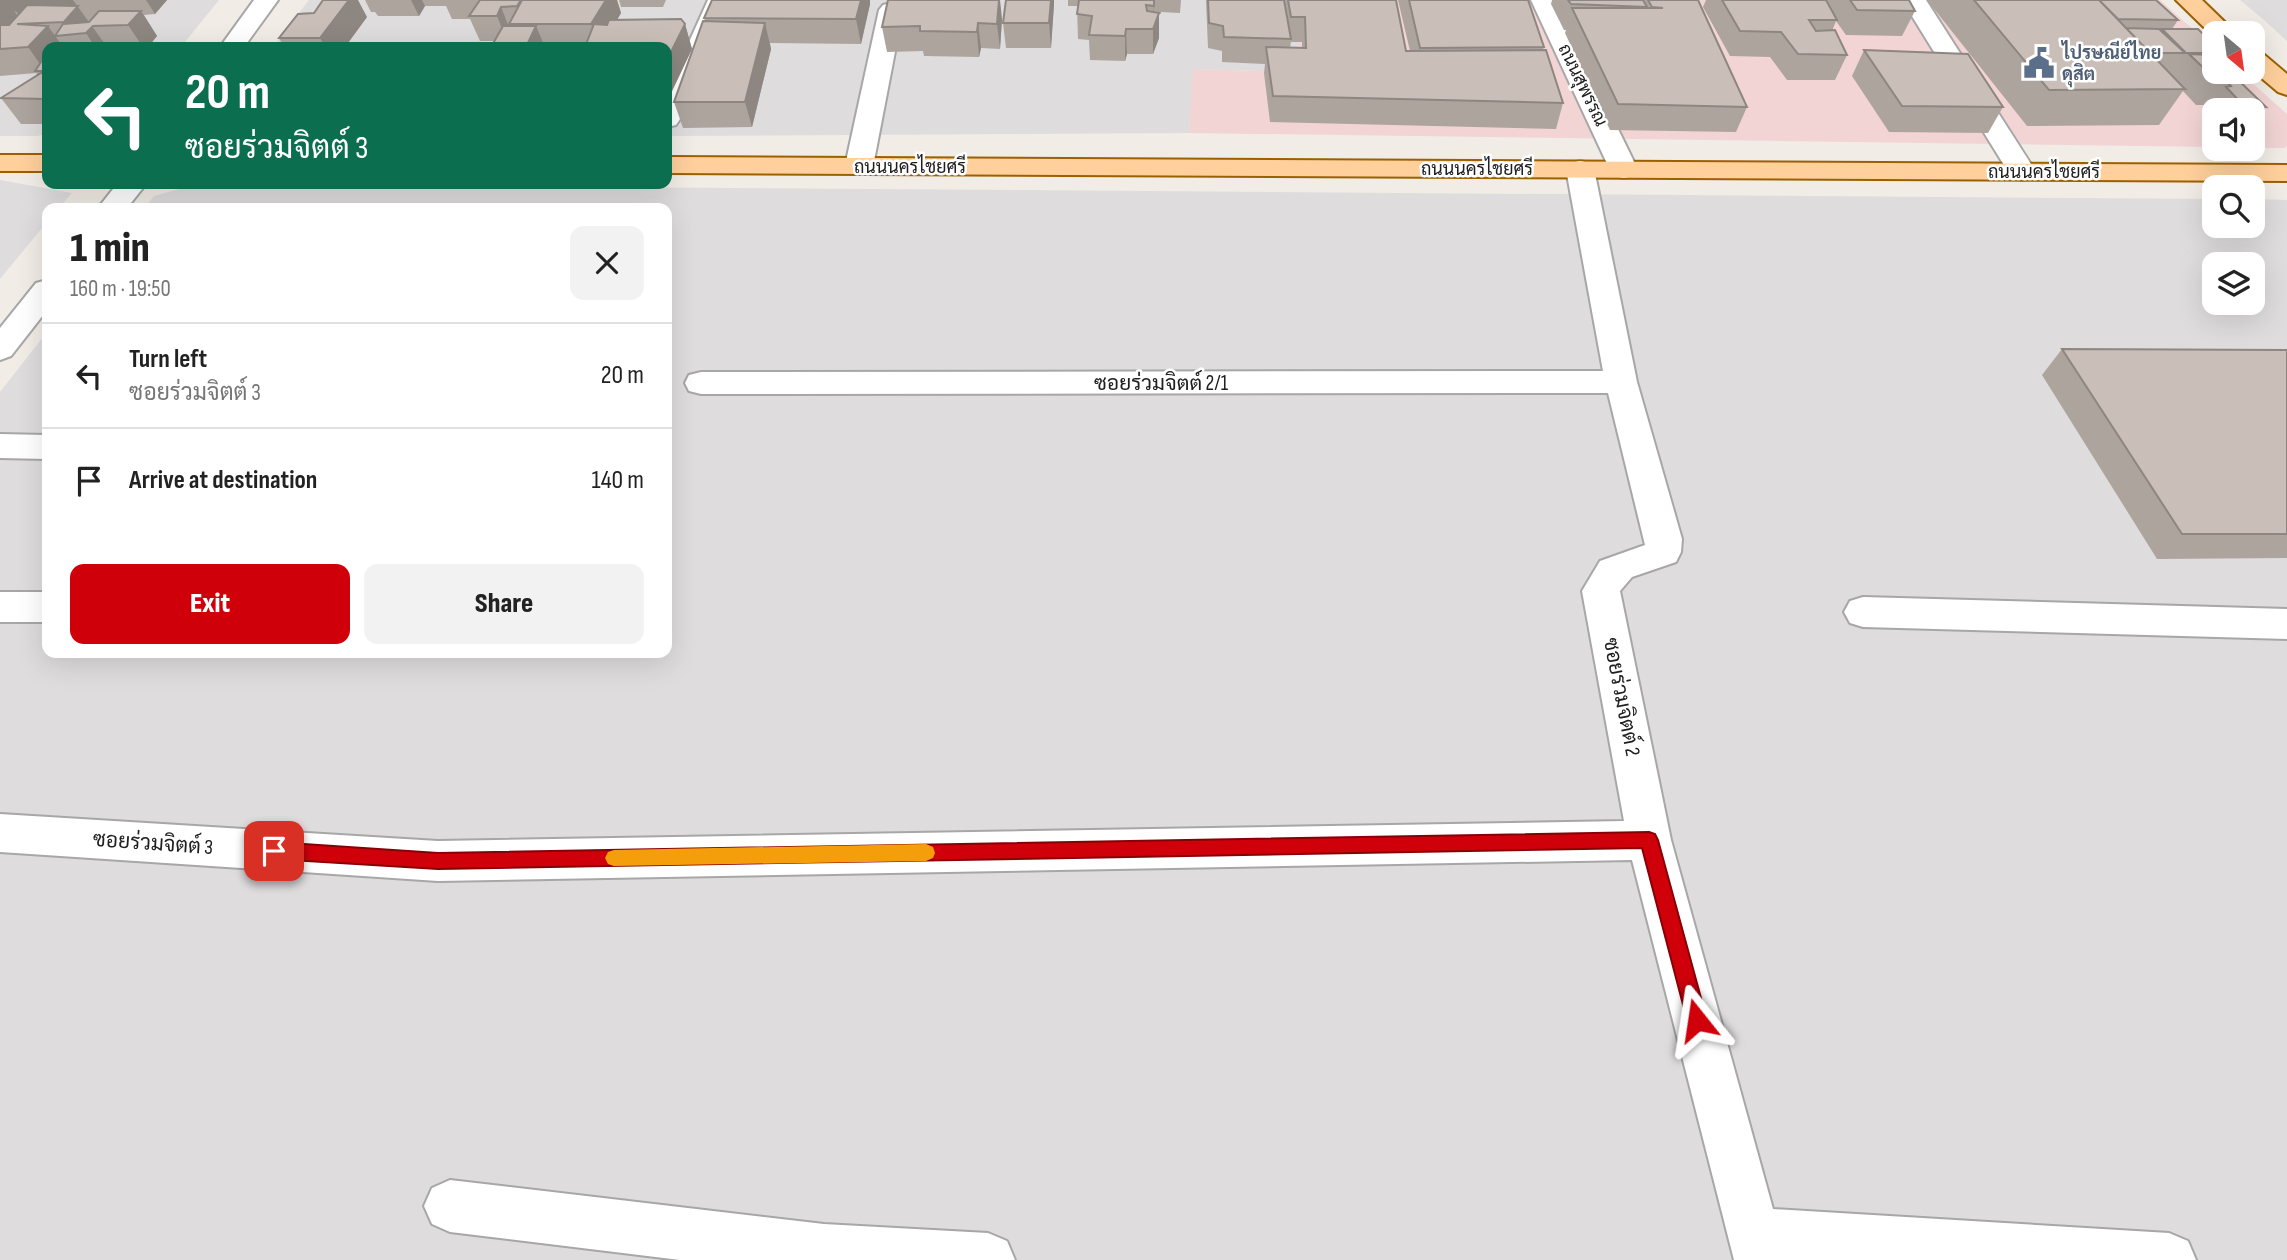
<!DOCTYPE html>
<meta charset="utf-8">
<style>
body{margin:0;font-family:"Sofia Sans Condensed",Sarabun,sans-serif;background:#f2f2f2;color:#222;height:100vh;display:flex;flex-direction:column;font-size:26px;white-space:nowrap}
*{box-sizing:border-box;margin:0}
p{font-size:23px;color:#767676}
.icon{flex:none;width:38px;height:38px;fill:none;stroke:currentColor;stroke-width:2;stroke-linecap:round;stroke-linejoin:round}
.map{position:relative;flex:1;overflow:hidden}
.side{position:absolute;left:42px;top:203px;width:630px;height:455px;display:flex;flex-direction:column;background:#fff;border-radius:14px;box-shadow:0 7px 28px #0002}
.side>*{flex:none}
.banner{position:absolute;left:42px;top:42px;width:630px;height:147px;border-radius:14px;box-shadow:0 7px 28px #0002;background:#0b6e4f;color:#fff;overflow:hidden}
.needle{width:46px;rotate:151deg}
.controls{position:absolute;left:2202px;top:21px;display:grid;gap:14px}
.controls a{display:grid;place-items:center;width:63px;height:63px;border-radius:14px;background:#fff;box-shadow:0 7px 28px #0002;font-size:35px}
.pin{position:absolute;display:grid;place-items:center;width:60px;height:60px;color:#fff;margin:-30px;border-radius:14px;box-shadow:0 4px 10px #0006}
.me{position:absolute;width:77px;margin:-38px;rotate:345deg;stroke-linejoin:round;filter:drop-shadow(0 0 5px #0008)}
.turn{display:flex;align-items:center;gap:24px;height:147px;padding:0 28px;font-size:32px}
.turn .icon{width:91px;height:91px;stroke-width:2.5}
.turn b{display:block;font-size:49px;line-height:60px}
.round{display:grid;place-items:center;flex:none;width:74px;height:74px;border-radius:14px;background:#f2f2f2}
.summary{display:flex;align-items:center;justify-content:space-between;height:119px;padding:0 28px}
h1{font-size:42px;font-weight:800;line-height:52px}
.action{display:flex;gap:14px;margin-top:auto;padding:14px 28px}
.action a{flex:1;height:80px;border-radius:14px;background:#cf000a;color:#fff;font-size:28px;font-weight:800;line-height:80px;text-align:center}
.action a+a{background:#f2f2f2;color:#222}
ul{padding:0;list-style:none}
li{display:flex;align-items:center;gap:21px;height:105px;padding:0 28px;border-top:2px solid #e0e0e0}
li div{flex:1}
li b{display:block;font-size:26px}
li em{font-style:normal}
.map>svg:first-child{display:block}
.residential{fill:#dedcdd;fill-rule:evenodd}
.commercial{fill:#f2d4d4}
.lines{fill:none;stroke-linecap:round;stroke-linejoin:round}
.minor-casing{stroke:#a7a7a7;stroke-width:4}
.major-casing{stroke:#9b6000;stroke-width:4}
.minor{fill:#fff;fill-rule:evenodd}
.major{fill:#ffd09c;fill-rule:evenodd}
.wall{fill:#ada49e;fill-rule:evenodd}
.shaded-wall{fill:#8d8681}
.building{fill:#c9bfb8;stroke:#8d8681;stroke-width:2}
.route{fill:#cf000a;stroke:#870006;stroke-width:2}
.slow{fill:#f59e0b}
.labels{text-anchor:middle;stroke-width:5;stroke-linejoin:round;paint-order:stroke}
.far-service-label{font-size:18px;font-weight:bold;fill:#4e5e75;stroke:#fff;text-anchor:start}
.far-street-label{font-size:18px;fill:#202020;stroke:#fff}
.street-label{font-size:21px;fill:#202020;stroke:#fff}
</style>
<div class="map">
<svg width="2287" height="1260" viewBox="0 0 2287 1260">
<rect width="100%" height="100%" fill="#f1ece5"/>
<!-- residential -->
<path class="residential" d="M0,0H219L181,47H47V134L37,136H0Z
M309,0H1417L1300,72L1194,69L1189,133L667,136V47H273Z
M2240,0H2287V41L2264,20Z
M0,180L72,193L59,208H47V222L0,279Z
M197,184L2214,199V226H2252V199L2287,200V1260H0V392L47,332V653H667V208H144L154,196ZM2214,264H2252V303H2214Z"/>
<!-- commercial -->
<path class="commercial" d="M1417,0H2160L2214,48V72H2240L2287,114V146L2285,148H2252V110H2214V147L1189,133L1193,69L1300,72L1295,3Z"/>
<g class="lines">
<defs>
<path id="minor" d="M254,0H278L244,47H220Z
M708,0H732L680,119L676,125L667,127V91Z
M1531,0H1555L1638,170L1634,176L1624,178L1614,176L1610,170Z
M1902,0H1926L2036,172L2032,178L2022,180L2012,178Z
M891,3L899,5L903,10L873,166L869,172L859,174L849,172L845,166L879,10L883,5Z
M1580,161L1590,163L1594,169L1637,382L1682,539L1681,552L1676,562L1632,577L1620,591L1671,840L1773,1209L2169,1233L2188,1241L2196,1260H1734L1632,860L438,881L0,852V814L438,841L1624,821L1582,591L1600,561L1645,545L1608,393L701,394L689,391L685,383L689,375L701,372L1603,371L1566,169L1570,163Z
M117,184H146L127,208H98Z
M47,280V310L11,356L0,360V328L36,283Z
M0,434L47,435V459L0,458Z
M0,592H47V622H0Z
M1863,597L2287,609V639L1863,627L1850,623L1844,612L1850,601Z
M450,1180L824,1224L988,1233L1007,1241L1015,1260H680L450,1232L432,1224L424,1206L432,1188Z"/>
<path id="major" d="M2176,0H2202L2236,33H2214V37Z
M2252,50L2261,52L2287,74V95L2278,92L2252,70Z
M0,155H47V171H0Z
M667,157L2287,165V181L667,173Z"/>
</defs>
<!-- minor casing -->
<use href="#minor" class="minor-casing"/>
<!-- major casing -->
<use href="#major" class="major-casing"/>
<!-- minor -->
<use href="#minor" class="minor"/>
<!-- major -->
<use href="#major" class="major"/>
</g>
<!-- wall -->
<path class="wall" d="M0,0H167L155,14L144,15L157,36L148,47H47V124H21L1,98L38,75L36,73L0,76Z
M365,0H617L621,13L617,20L685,24L692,49L672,91H667V47H491L494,41H480L470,19H452L446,6H425L419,16H378L375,12H371Z
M619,0H666L663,7H621Z
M712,0H870V4L861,44L770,43L771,49L752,127L683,128L674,102L705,21L704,18Z
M1006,0H1054L1051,48H1006L1003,23Z
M1068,0H1181L1180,13L1161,12V14H1159V38L1153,54H1127L1125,61L1090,60L1089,40L1078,39L1077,6H1068Z
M1206,0H1396L1406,51H1410L1398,0H1528L1544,47L1543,50L1563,103L1556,129L1270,122L1264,73L1265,64L1222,62V51L1208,48ZM1291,42H1302V48H1290Z
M1552,0H1698L1747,107L1736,132L1610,130L1565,33L1566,30H1564L1551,4Z
M1706,0H1909L1915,11L1902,36L1846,35L1836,21L1832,31L1847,55L1835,80H1787L1770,57L1730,56L1703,7Z
M1927,0H2156L2178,20L2172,29L2214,45V72L2266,107L2252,125V110H2214V120L2207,113L2210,109L2208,105H2196L2183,91L2159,125L2027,126Z
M367,17L345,47H284L279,38Z
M1002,19L1000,49L981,48L979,57L924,56L923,51L887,52L882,27Z
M1864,50L2003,107L1988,133L1889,132L1852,76Z
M2062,349L2287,350V558L2157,559L2042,375Z"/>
<!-- shaded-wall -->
<path class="shaded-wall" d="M0,0H73L107,47H95L86,33L72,34L64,22L25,24L16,11L15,12L22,23L0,45Z
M146,0H167L155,14Z
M349,0H358L367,17L345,47H325L320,38Z
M411,0H422L425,6L419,16Z
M606,0H617L621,13L601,47H599L591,24Z
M861,0H870V4L861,44L856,19Z
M999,0H1000L1002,19L1000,49L997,24Z
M1051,0H1054V5L1051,48L1049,23Z
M1154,0V29L1159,13V38L1153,54V29Z
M501,7L511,32L507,41L497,16Z
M141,11L157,36L148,47H143L128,25Z
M765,23L771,49L752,127L745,102Z
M978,23L981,48L979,57L977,32Z
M685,24L692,49L672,91L667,73V60Z
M48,26L63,47H47V71H45L28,47Z
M536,26L545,47H526Z
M1126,29L1127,54L1125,61V36Z"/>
<!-- building -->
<path class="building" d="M323,0H349L320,38H279L298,14L314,13Z
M480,0H521L517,6L501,7L497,16H469Z
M522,0H606L591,24H509Z
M712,0H861L856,19L704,18Z
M888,0H999L997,24L978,23L977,32L920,31V26L882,27Z
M1006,0H1051L1049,23H1003Z
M1079,0H1154V6L1146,5L1147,11L1159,13L1153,29H1126L1125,36L1089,35L1092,16L1077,14Z
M1208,0H1284L1291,39L1224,37L1223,26L1209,23Z
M1288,0H1396L1406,51L1546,50L1563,103L1273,96L1266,47L1306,48L1305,17H1291Z
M1409,0H1528L1544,47L1420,48Z
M1568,0H1643L1647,7L1571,4Z
M1648,0H1698L1747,107L1618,104L1572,8H1663L1652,7Z
M1722,0H1826L1837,20H1809L1816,31L1835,30L1847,55L1798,54L1781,32L1740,31Z
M1850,0H1909L1915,11L1857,10Z
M1974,0H2099L2185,89L2049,90Z
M2099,0H2156L2178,20L2118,19Z
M27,5L78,6L64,22L17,24L48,26L28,47L0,49V25H9Z
M99,11H141L128,25L93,26L86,33L55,36L63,24L89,22Z
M681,19L685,24L667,60V47H585L594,24L607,25L609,20Z
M703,21L765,23L745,102H674Z
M503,26H536L526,47H491Z
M2126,28L2159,29L2185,53H2150Z
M2162,29H2198L2214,45V53H2186Z
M123,43L120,47H88L91,44Z
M88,44L85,47H51L53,45Z
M1864,50L1968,54L2003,107L1902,106Z
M47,53V71H35Z
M2189,54L2213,55L2214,72H2230L2266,107L2243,105L2226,87L2231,86L2226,80L2215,79Z
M41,73H47V97L46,99L1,98Z
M2062,349L2287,350V534H2182Z"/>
<!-- route -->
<path class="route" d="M1649,832L1655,834L1658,840L1707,1020L1704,1026L1697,1029L1690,1026L1687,1020L1642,848L438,869L274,859L267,856L264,851L267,845L274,842L438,853Z"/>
<!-- slow -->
<path class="slow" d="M926,844L933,847L935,853L933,858L926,861L614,866L608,864L605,858L608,852L614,850Z"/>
<!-- icons -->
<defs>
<symbol id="civic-bare" viewBox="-9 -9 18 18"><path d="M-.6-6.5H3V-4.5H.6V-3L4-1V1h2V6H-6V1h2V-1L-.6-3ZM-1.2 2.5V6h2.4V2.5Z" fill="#5c6f8a" stroke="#fff" stroke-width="2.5" paint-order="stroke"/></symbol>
</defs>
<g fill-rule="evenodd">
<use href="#civic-bare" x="2017" y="41" width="44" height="44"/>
</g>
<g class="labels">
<!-- far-service labels -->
<g class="far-service-label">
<text x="2062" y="59">ไปรษณีย์ไทย<tspan x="2062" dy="21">ดุสิต</tspan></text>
</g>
<!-- far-street labels -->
<g class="far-street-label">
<text transform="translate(1583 85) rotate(64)" y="6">ถนนสุพรรณ</text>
<text x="910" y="173">ถนนนครไชยศรี</text>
<text x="1477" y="175">ถนนนครไชยศรี</text>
<text x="2044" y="178">ถนนนครไชยศรี</text>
</g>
<!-- street labels -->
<g class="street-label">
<text x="1161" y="390">ซอยร่วมจิตต์ 2/1</text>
<text transform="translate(1622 697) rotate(79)" y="7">ซอยร่วมจิตต์ 2</text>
<text transform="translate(153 843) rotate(4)" y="7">ซอยร่วมจิตต์ 3</text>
</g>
</g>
</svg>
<div class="controls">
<a><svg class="needle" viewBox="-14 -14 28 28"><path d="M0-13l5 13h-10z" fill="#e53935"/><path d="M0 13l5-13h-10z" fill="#767676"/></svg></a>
<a><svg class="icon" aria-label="sound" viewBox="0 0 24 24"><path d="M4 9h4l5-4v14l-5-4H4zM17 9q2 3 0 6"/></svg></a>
<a><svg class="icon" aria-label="search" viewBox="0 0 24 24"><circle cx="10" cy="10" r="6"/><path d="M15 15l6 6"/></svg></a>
<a><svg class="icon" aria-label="layers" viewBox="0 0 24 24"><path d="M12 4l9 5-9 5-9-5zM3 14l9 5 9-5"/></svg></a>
</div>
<div class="pin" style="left:274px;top:851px;background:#d93025"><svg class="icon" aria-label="arrive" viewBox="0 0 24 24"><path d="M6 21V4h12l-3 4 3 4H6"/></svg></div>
<svg class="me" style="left:1697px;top:1020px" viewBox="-20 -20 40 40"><path d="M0-17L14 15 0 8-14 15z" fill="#cf000a" stroke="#fff" stroke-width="4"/></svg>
<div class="banner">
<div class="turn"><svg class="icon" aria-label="left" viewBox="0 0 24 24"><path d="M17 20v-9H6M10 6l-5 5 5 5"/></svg><div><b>20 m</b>ซอยร่วมจิตต์ 3</div></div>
</div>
<section class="side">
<div class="summary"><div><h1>1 min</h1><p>160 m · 19:50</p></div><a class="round"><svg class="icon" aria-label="close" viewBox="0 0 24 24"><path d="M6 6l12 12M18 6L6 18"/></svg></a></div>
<ul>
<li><svg class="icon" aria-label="left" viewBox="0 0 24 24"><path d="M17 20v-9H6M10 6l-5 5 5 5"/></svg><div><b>Turn left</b><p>ซอยร่วมจิตต์ 3</p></div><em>20 m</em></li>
<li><svg class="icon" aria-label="arrive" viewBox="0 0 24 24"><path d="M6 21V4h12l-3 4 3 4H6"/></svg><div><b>Arrive at destination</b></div><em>140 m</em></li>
</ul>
<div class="action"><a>Exit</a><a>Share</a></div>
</section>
</div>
